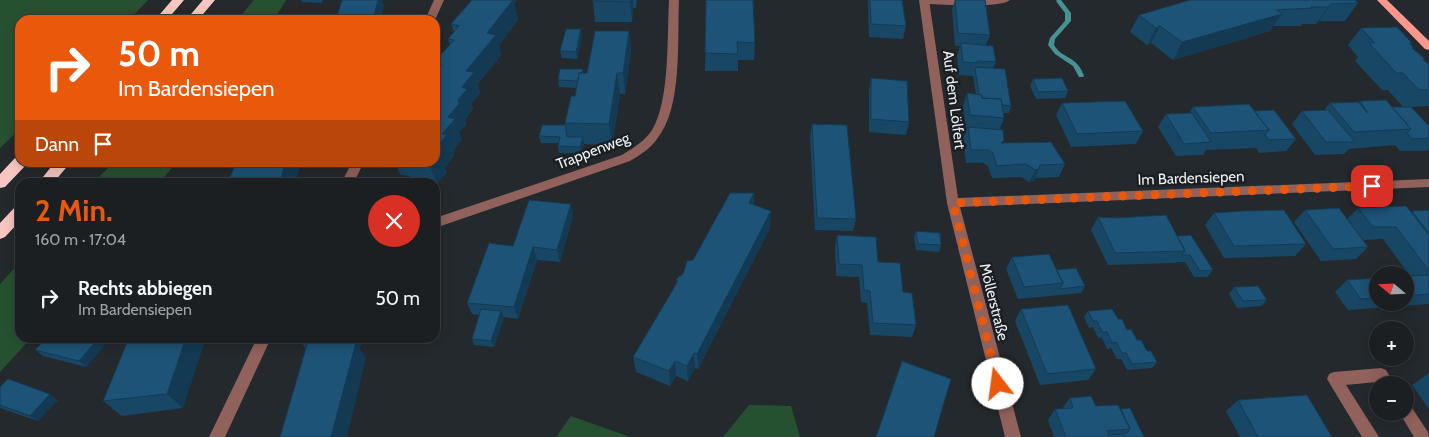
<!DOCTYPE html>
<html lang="de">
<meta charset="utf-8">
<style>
body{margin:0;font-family:Cabin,sans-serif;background:#24272a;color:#f1f3f6;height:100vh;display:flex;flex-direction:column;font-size:19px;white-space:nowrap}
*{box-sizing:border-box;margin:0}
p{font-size:16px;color:#a0a2a5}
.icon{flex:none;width:28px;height:28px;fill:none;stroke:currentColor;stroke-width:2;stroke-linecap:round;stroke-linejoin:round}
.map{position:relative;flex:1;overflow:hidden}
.drawer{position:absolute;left:15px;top:178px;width:425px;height:165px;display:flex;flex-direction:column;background:#1b1f22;border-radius:15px;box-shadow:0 2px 12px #0003,0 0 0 1px #393d40}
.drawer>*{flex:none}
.hud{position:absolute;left:15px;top:15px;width:425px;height:152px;border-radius:15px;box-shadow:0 2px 12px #0003,0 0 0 1px #393d40;background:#ea580c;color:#fff;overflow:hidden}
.needle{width:32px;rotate:289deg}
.buttons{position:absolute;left:1369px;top:266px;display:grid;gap:10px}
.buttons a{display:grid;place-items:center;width:45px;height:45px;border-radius:50%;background:#1b1f22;box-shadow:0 2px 12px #0003,0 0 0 1px #393d40;font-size:25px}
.pin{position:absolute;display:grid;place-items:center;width:42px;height:42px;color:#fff;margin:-21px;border-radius:10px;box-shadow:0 2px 8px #0006}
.me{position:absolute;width:55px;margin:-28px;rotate:345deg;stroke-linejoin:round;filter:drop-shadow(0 0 4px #0008)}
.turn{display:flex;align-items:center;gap:18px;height:105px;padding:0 20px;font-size:22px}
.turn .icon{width:65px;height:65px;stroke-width:2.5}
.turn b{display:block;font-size:35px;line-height:42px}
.then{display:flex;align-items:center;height:48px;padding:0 20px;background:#0003;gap:10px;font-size:19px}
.round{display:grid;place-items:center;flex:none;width:52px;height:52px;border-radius:26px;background:#24272a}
.headline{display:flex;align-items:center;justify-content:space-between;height:85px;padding:0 20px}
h1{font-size:30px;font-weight:700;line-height:38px;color:#ea580c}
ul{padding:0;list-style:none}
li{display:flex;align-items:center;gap:15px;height:70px;padding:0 20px}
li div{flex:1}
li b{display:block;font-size:19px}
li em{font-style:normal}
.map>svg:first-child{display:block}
.green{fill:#265131}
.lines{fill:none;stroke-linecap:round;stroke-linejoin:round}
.stream{fill:#479295;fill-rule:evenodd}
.service{fill:#91615b;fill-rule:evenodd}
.minor{fill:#91615b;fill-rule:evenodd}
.primary{fill:#fb988d;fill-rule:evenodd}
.motorway{fill:#f7c6c0;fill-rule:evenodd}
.wall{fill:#184765}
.shaded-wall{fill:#143a53}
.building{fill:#1c5376;stroke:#143a53}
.route{stroke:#ea580c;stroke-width:9;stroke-dasharray:0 16.2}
.labels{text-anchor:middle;stroke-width:5;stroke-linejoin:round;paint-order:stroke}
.street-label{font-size:15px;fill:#eef1f4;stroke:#1b1f23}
</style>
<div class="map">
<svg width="1429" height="437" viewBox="0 0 1429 437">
<rect width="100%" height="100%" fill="#24292d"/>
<!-- green -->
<path class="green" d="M0,0H148L129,20H20V129L0,148Z
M254,0H286L274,20H237Z
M113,163V162L176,163L160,182H94Z
M20,262V338H31L0,372V284Z
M749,405L791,406L800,437H723Z
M571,416L630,437H556Z"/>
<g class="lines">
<!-- stream -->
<path class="stream" d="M1057,0H1061L1071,13V21L1055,39L1054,45C1063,60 1077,55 1084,76L1083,77H1079L1073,66L1055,54L1048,45L1050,38L1065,21V13L1056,1Z"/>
<!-- service -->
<path class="service" d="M921,0H1010C999,9 942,4 925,4L922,3Z"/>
<!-- minor -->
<path class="minor" d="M434,0H444L435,20H425Z
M669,0H679C677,40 683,107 657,139C650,149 640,155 630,161L435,228V218L622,155C633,148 645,141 652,130C670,101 667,35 669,0Z
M919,0H929L958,198L1429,179V187L960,207L1021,437H1005L947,203Z
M352,162H364L354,182H342Z
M257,338H271L225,437H209Z
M1381,368L1386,370L1395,385H1380L1377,382L1346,385L1379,437H1362L1327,379L1329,374L1334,372Z
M1405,403L1410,405L1428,432L1429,437H1414L1399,412H1405Z"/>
<!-- primary -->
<path class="primary" d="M1377,0H1387L1429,41V50L1425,49Z"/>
<!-- motorway -->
<path class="motorway" d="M172,0H184L167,20H155Z
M203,0H215L198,20H186Z
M20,157V162H27L25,166L5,187L0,188V174L15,158Z
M55,162H71L54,182H39Z
M20,205V221L5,237L0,239V223L15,207Z"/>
</g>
<!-- wall -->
<path class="wall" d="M301,0H323L321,3L302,2Z
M471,0H517L514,3L518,20L499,45L501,55L478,84L480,93L471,104L473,109L465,120L466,125L459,132L462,139L453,151L454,155L445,168L447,172L437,184H435V182H431L400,174L395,162H435L436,71L435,66V61L450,45L448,39L454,32L451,24L471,1Z
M593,0H637L636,8H633L632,22H595Z
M706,0L755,43L754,60H738V71H705Z
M868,0H902L906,26L903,39L869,37L868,4Z
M955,0H985L990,35L986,45L996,62L993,68L1011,106L1009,113H1004V118L1000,129L1004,140L1003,143L1065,164L1059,177L1035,178L1034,181L1029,182L1021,177L992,178L988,166L983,163H966L963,139L967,128H966L963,106L967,93L976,94L973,76L959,75L957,56L960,46H955L952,10Z
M1190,0L1358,3L1345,21H1319L1316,24H1302L1301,26H1273L1270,31L1173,60L1151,43L1147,45L1130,32L1139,15Z
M1361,28L1412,43L1411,45L1414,48L1413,50L1425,59L1424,61L1429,64V106L1411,107L1429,126V149L1427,151H1400L1395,145L1349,149L1344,154L1315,155L1292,124L1302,111L1324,110L1330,103L1359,102L1360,101L1392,107H1403L1388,90H1382L1355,61L1358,57L1348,45Z
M629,31L631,51L625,94H620L612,145L584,144L582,153H559L558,146L559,143H541L539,136L565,125V123L575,96L576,88L559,87L558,80L583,73H587Z
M582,36L577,59L562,58L560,51Z
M871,78L909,122L906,135L869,132V91Z
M1033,79L1068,91L1065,98L1036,99L1030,86Z
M1062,103L1143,131L1136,144L1071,147L1056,115Z
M1193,107L1254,111L1296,139L1286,151L1259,153L1256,148L1206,150L1203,155L1176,156L1158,127L1166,114L1189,113Z
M812,124L856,219L853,231L815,230L810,137Z
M754,193V205L770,228L698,369L695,368L688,381L676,376L670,386L636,372L633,357L676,285V279L683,274L693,260Z
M1358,208L1411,212L1412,211L1429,210V304L1348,310L1335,292L1347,280L1378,278V302H1405V276H1410L1383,239L1363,240L1368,247L1356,259L1321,261L1294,222L1305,210L1347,219Z
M1214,213L1306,244L1295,256L1224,258L1205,225Z
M573,216L560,262L537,260L518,319L504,317L494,347L474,345L472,339L479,315L472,314L467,303L513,246Z
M1098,217L1177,236L1213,270L1207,277H1194L1185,262H1177L1176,263L1108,265L1091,230Z
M916,231L941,245L939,252L916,250L914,237Z
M837,235L878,262L903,292L916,325L912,337L870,335L867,303L861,302L859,277L836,276L835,247Z
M1012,257L1056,270L1085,286L1081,293L1018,299L1006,269Z
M1234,287L1267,300L1261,306L1237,308L1229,294Z
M1021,309L1096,369L1088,380L1040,385L1015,321Z
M1088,311L1118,319L1157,362L1152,368L1127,370L1121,359H1117L1111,348L1107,349L1102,338H1098L1093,327L1089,328L1084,317Z
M129,338L183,408L122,416L103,401Z
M300,338H364L359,348L366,358L306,349L299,339Z
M105,345L86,367L43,356L35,350Z
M1428,374H1429V409L1412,385Z
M0,387L58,400L38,421L0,408Z
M1070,398L1096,406L1120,409L1144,437H1054L1048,420L1055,409H1062Z
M1238,400L1332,437H1240L1226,411Z"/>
<!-- shaded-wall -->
<path class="shaded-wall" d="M378,0H382L384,5L381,20H373Z
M499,0H517L514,3L518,20L499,45L501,55L478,84L480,93L471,104L473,109L465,120L466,125L459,132L462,139L453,151L454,155L445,168L447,172L437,184L429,164L430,162H435V150L442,134L448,117L458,100L466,71L487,33Z
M630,0H633V8L632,22Z
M1331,4L1319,21L1316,24L1328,7Z
M1282,14L1270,31L1173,60L1182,42Z
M1160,26L1151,43L1147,45L1156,28Z
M581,29L582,36L577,59L576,52Z
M629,31L631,51L625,94L623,73Z
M617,73L620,94L612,145L609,124Z
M583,137L584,144L582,153L580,147Z
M286,162H301L296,182H280Z
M1039,169L1034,181L1029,182L1035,170Z
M754,193L753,210L749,203Z
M571,204L573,216L560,262L557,250Z
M771,211L770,228L698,369L697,354Z
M533,247L537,260L518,319L514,307Z
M501,311L504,317L494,347L491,341Z
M186,338H206L183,408L167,394Z
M347,338H364L359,348L366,358L347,437H331L345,342Z
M98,339L105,345L86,367L79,361Z
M694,353L695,368L688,381L687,366Z
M675,361L676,376L670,386L669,371Z
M50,394L58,400L38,421L30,416Z"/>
<!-- building -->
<path class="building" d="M342,0H378L373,20H371V19L358,20H336Z
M472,0H513L487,33L496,35L466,71L474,72L462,87L467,89L458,100L459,104L448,117L455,119L442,134L447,135L435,150V72L442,65L435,63V61L454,40L448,39L459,26L451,24Z
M593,0H630V2L592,1Z
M706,0H753L755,43L737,42L738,54L705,53Z
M870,0H902L906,26L871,24Z
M955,0H985L990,35L958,33Z
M1190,0H1355L1358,3L1331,4L1328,7H1311L1313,8L1277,10L1282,14L1182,42L1160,26L1156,28L1139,15Z
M1397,27L1412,43H1409L1414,48H1412L1425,59L1423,60L1429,64V90H1419L1403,73H1396L1369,43H1375L1361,28Z
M566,29H581L576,52L560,51Z
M595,31H629L623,73H617L609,124L565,123L571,96H575L579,73H587Z
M961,43L993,46L996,62L977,61V63L963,62Z
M976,67L1005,69L1011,106L1002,105L1001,99L982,98V95L979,94L975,69Z
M560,69H583L582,73H579L578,81L558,80Z
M871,78L907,81L909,122L871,119Z
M1062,78L1068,91L1038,92L1033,79Z
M967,93L982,95V98L1001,99L1004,118L970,115Z
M1386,100L1411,129L1354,132L1330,103L1358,102L1368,113L1360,101Z
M1125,101L1143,131L1077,134L1062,103Z
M1249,104L1269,130L1211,133L1193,107Z
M1392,107H1411L1429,126V138L1412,139L1407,133L1411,129Z
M1274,110L1296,139L1269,140L1265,135L1269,130L1254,111Z
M1328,110L1355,142H1326L1302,111Z
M1192,113L1211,142L1184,144L1166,114Z
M812,124L847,125L856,219L817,218Z
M542,125H565L567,137H583L580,147L558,146L560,137L539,136Z
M968,127L1003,130L1004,140L1001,143L1051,142L1065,164L1040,165L1039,169L1035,170L1026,164L997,166L993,153L988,150H971Z
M435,151L439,152L435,157Z
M236,162H286L280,182H228Z
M730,193H754L749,203L771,211L697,354L694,353L687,366L675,361L669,371L633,357L678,281L676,279L683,274L687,261L693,260Z
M529,200L571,204L557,250L533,247L514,307L467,303L489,243L513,246Z
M1406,206L1429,235V271L1396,227H1373L1358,208Z
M1339,208L1368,247L1333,249L1305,210Z
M1284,210L1306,244L1234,246L1214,213L1243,211Z
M1429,210V231H1427L1412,211Z
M1166,215L1185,251L1115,253L1098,217L1115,218Z
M916,231L940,233L941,245L918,244Z
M837,235L876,237L878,262L900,263L903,292L912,293L916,325L873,323L870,291L864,290L862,265L839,264Z
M1191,235L1213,270L1200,271L1190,255H1182L1185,251L1177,236Z
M1049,254L1063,283L1024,287L1012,257Z
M1076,268L1085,286L1060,289L1063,283L1056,270Z
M1429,275V294L1405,296V276Z
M1378,278V298L1361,299L1347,280Z
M1258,286L1267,300L1243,301L1234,287Z
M1068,305L1096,369L1047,374L1021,309Z
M481,309L501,311L491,341L472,339Z
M1112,309L1118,319H1122L1127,330L1131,329L1137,340H1141L1147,351H1151L1157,362L1132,364L1126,353H1122L1116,342L1112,343L1107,332H1102L1097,321H1093L1088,311Z
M47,338H90L98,339L79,361L35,350Z
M129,338H186L167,394L103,401Z
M300,338H347L345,342L356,343L331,437H280L308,341L299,339Z
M902,361L951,379L934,437H876Z
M8,379L50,394L30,416L0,405V387Z
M1307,395L1332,437H1258L1238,400Z
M1091,396L1096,406L1118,405L1130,429L1107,431L1110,437H1066L1055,409L1073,408L1070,398Z
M1130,408L1144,437H1110L1109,435L1126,434L1130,429L1121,409Z"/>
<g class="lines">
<!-- route -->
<path class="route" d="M998,384L953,203L1372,186"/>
</g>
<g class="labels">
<!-- street labels -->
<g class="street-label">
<text transform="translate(954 100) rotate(83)" y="5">Auf dem Lölfert</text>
<text transform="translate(593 151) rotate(-21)" y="5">Trappenweg</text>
<text transform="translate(1191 178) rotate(-2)" y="5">Im Bardensiepen</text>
<text transform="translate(994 302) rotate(76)" y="5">Möllerstraße</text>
</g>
</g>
</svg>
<div class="buttons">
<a><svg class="needle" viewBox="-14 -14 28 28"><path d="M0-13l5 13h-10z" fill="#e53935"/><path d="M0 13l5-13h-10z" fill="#a0a2a5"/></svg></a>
<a>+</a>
<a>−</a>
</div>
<div class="pin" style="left:1372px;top:186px;background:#d93025"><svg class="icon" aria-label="arrive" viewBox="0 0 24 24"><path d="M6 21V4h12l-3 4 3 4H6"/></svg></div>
<svg class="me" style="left:998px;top:384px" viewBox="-20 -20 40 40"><circle r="19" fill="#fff"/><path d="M0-13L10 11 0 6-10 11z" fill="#ea580c"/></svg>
<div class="hud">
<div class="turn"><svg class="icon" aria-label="right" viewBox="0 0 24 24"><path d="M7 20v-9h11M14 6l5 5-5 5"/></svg><div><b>50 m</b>Im Bardensiepen</div></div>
<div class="then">Dann<svg class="icon" aria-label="arrive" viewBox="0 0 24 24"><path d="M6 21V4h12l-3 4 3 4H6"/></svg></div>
</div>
<section class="drawer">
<div class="headline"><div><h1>2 Min.</h1><p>160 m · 17:04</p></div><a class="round" style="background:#d93025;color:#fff"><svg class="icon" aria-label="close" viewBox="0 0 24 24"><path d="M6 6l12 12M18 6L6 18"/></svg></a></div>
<ul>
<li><svg class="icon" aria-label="right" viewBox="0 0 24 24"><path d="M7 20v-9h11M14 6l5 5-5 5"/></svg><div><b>Rechts abbiegen</b><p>Im Bardensiepen</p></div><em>50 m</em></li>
</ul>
</section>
</div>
